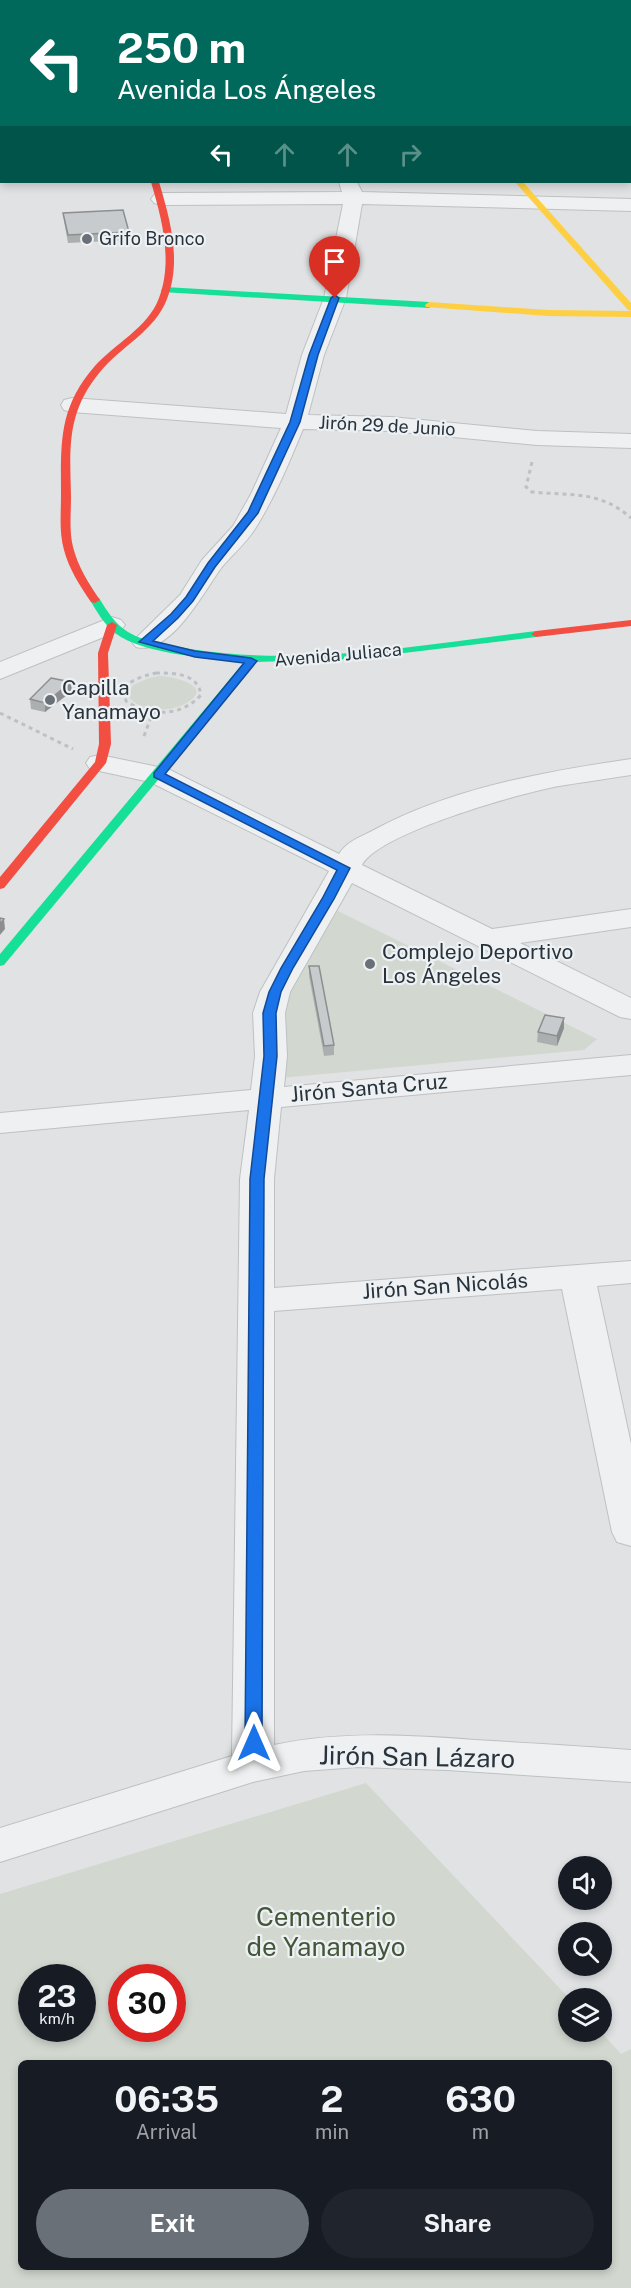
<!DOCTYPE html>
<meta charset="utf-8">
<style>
body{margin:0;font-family:"Public Sans",sans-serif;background:#20242c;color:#f1f3f6;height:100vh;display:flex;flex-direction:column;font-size:22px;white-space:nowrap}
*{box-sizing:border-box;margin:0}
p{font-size:20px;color:#9ea1a6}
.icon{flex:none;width:33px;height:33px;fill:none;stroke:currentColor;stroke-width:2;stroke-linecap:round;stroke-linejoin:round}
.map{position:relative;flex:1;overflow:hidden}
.sheet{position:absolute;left:18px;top:2060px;width:594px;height:210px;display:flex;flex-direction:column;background:#171b24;border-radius:9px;box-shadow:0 3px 9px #0003}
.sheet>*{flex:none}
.top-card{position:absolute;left:0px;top:0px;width:632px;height:183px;box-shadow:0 3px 9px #0003;background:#00695c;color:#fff;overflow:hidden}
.fabs{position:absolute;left:558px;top:1856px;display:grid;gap:12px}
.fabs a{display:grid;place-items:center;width:54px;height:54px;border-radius:50%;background:#171b24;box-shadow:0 3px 9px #0003;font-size:30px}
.speed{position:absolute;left:18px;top:1964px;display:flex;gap:12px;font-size:30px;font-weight:700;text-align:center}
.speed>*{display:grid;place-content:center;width:78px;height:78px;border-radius:50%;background:#171b24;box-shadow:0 3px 9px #0003;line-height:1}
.speed small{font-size:15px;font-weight:400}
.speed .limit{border:9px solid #d22;background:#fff;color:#111}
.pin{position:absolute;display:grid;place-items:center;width:51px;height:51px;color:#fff;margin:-62px -26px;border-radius:50% 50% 50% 0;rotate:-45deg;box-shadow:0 0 6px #0007}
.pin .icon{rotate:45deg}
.me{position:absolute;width:66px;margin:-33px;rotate:0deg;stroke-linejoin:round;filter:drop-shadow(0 0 4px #0008)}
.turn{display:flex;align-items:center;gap:21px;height:126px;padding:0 18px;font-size:27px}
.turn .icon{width:78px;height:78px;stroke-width:2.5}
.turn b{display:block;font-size:42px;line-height:51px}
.lanes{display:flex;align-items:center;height:57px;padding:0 18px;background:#0003;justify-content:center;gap:30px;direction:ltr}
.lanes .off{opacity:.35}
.eta{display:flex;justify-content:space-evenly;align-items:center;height:102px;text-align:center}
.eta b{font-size:36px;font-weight:700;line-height:42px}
.cta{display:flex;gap:12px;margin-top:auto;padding:12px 18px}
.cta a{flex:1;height:69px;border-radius:36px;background:#697077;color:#fff;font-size:24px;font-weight:700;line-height:69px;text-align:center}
.cta a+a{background:#20242c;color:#f1f3f6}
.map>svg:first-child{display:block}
.green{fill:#d2d8d0;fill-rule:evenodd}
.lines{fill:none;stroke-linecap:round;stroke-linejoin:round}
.street-casing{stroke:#bec0c2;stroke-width:2}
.path{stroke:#bec1c3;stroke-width:3;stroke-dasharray:4 4;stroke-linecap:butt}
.street{fill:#eff0f1;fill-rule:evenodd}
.fast{fill:#16e098;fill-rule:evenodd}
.slow{fill:#ffcf43;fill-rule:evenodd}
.jam{fill:#f24e42;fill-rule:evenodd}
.wall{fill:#acafb0}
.shaded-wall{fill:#8c8e90}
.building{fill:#c8cbcd;stroke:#8c8e90;stroke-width:1.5}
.route{fill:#1a73e8;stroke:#114b97;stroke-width:1.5}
.poi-dot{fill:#697077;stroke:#edf1f4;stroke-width:2}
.labels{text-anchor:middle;stroke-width:4.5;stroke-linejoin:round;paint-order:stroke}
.far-poi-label{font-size:18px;fill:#29333c;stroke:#edf1f4;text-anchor:start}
.far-street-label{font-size:18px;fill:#29333c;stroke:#edf1f4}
.poi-label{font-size:21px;fill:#29333c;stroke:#edf1f4;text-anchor:start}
.street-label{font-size:21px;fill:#29333c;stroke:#edf1f4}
.near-street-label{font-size:26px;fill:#29333c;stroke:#edf1f4}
.near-park-label{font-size:26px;fill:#435637;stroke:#edf1f4}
</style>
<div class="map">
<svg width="631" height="2288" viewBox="0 0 631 2288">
<rect width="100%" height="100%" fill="#e0e2e4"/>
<!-- green -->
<path class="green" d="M159,676C170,676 215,685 188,702C172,713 138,713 128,695L133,685L149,678Z
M336,910L597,1039L584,1050L259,1080L266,1016Z
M366,1783L569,1998L568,2031H600L621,2054L631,2049V2288H0V1894ZM32,1977H82V2028H32ZM122,1977H172V2028H122ZM609,2062V2266H21V2062Z"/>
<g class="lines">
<defs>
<path id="street" d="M29,0H48L28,2Z
M178,0H197L177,2Z
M259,0H281L282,2H260Z
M356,0H372L373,2H356Z
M487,0H503L504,2H487Z
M566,0H582L583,2H566Z
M630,67H631V77H630Z
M339,182H357L362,192L631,199V211L362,204L346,298L324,355L308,415L391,417L537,431L631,434V448L537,445L391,431L303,429C289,463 275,497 255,529C246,543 233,554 222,567C204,591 171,656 136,647L132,642L180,595L202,560L233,526L251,494L281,428L72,412L64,410L61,405L64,400L72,398L286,414L302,355L324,298L343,204L161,205L154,203L151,199L154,195L161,193L342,192Z
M112,617L121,620L125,625L121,630L0,679V662Z
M100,755L168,769L339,854C346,842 360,837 372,831C451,788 543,772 631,759V775C607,779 583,782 559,786C520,793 379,833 362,865L492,929L631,909V927L520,943L631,998V1019L620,1017L352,883L290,992L285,1013L287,1056L284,1087L631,1055V1075L281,1107L274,1179V1288L631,1261V1283L597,1286L631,1444V1546L617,1542L612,1532L562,1289L274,1311V1745C340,1731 408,1735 475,1740C527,1743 579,1746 631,1750V1782L447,1770L358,1767L304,1771L253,1782L0,1862V1828L232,1756L240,1179L249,1110L0,1133V1113L251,1090L255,1056L253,1013L260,992L329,871L150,782L90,769L86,763L90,757Z"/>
</defs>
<!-- street casing -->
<use href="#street" class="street-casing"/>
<!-- path -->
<path class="path" d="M532,462L526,487L532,492C571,496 599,490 631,518
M156,673C174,673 198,673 201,695C181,717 150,717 126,701L123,689C132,679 143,676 156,673Z
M0,713L73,749
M144,736L153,712"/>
<!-- street -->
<use href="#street" class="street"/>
<!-- fast -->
<path class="fast" d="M0,48H2V52H0Z
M165,287L429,302L433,305L429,308L162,292L161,290Z
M95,597L99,598C107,611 115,624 128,632C146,643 170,645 190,649C305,667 421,645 536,631L541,634L536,637L354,659L256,662L4,965L0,966V954L245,661C211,659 142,654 115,633C104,624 97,612 90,600Z"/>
<!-- slow -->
<path class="slow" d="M515,182H523L631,303V311L628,310Z
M429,302L548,310L631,311V317L548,316L426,307L425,305Z"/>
<!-- jam -->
<path class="jam" d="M151,182H159C170,219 182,261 167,299C155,331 120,347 100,372C66,413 70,448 71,497C71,514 69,531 73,547C78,567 89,584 100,600L95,603L91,602C80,586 69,569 64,550C59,532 61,514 61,496C61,444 58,409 94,367C114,344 148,328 159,298C173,261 162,219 151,182Z
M631,620V626L536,637L531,634L536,631Z
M112,622L117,625L108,653L111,744L106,763L4,888L0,889V877L95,762L99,744L98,653L107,625Z"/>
</g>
<!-- wall -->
<path class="wall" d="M63,213L129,232V240L68,243L64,221Z
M72,691L45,712L31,709L30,699Z
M309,966L334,1045V1055L324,1056L309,976Z
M564,1028L557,1046L537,1042L538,1032Z"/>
<!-- shaded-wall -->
<path class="shaded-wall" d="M71,682L72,691L45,712V703Z
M4,919L5,929L0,935V924Z
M564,1018V1028L557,1046V1036Z"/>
<!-- building -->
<path class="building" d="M123,210L129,232L68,235L63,213Z
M51,678L71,682L45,703L30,699Z
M0,918L4,919L0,924Z
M309,966H319L334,1045L324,1046Z
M545,1015L564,1018L557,1036L538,1032Z"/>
<!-- route -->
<path class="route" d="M335,295L339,298L318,355L300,422L258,513L215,567L193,601L178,618L153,641L195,651L251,658L257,661L165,774L350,868L334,899L293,968L281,992L276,1013L277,1056L264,1179L262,1743L260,1748L254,1750L247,1748L245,1743L250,1179L264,1056L263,1013L269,992L281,968L322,899L337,870L154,777V773L244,663L195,657L139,642L171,614L186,597L208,563L248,512L290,422L309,355L331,298Z"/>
<!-- markers -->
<g class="poi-dot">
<circle cx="87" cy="239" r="6"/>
<circle cx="50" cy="700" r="6"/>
<circle cx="370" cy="964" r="6"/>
</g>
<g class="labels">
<!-- far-poi labels -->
<g class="far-poi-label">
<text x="99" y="245">Grifo Bronco</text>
</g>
<!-- far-street labels -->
<g class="far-street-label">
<text transform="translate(387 426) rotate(3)" y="6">Jirón 29 de Junio</text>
<text transform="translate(338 655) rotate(-5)" y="6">Avenida Juliaca</text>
</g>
<!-- poi labels -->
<g class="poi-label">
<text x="62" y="695">Capilla<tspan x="62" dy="24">Yanamayo</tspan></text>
<text x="382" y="959">Complejo Deportivo<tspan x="382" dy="24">Los Ángeles</tspan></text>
</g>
<!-- street labels -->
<g class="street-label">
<text transform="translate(369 1088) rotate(-5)" y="7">Jirón Santa Cruz</text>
<text transform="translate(445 1286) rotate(-4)" y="7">Jirón San Nicolás</text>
</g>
<!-- near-street labels -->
<g class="near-street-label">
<text transform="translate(417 1757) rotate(1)" y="9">Jirón San Lázaro</text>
</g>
<!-- near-park labels -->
<g class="near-park-label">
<text x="326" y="1926">Cementerio<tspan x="326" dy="30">de Yanamayo</tspan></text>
</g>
</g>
</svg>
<div class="fabs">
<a><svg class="icon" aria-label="sound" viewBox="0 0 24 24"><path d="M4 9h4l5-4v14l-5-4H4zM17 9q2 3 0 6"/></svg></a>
<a><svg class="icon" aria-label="search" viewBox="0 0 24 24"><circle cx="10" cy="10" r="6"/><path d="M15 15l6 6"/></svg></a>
<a><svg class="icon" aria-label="layers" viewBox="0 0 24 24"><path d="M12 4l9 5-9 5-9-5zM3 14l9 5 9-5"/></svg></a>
</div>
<div class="speed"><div>23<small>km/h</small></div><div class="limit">30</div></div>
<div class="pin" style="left:335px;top:298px;background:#d93025"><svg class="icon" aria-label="arrive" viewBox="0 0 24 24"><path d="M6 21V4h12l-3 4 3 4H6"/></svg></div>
<svg class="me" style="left:254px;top:1743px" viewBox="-20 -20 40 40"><path d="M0-17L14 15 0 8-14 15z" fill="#1a73e8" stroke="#fff" stroke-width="4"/></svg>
<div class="top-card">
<div class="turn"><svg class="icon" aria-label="left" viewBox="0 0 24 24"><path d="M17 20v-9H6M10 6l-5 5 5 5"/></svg><div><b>250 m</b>Avenida Los Ángeles</div></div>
<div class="lanes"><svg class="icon" aria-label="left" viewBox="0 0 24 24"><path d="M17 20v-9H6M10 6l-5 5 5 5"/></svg><svg class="icon off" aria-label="ahead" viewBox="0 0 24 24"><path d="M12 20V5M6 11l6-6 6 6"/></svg><svg class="icon off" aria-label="ahead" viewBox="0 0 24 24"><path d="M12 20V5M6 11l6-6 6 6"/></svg><svg class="icon off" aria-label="right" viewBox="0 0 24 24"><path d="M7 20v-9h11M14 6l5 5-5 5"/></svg></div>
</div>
<section class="sheet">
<div class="eta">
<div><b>06:35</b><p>Arrival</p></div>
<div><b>2</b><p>min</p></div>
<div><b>630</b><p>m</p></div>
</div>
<div class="cta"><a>Exit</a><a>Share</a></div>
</section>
</div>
